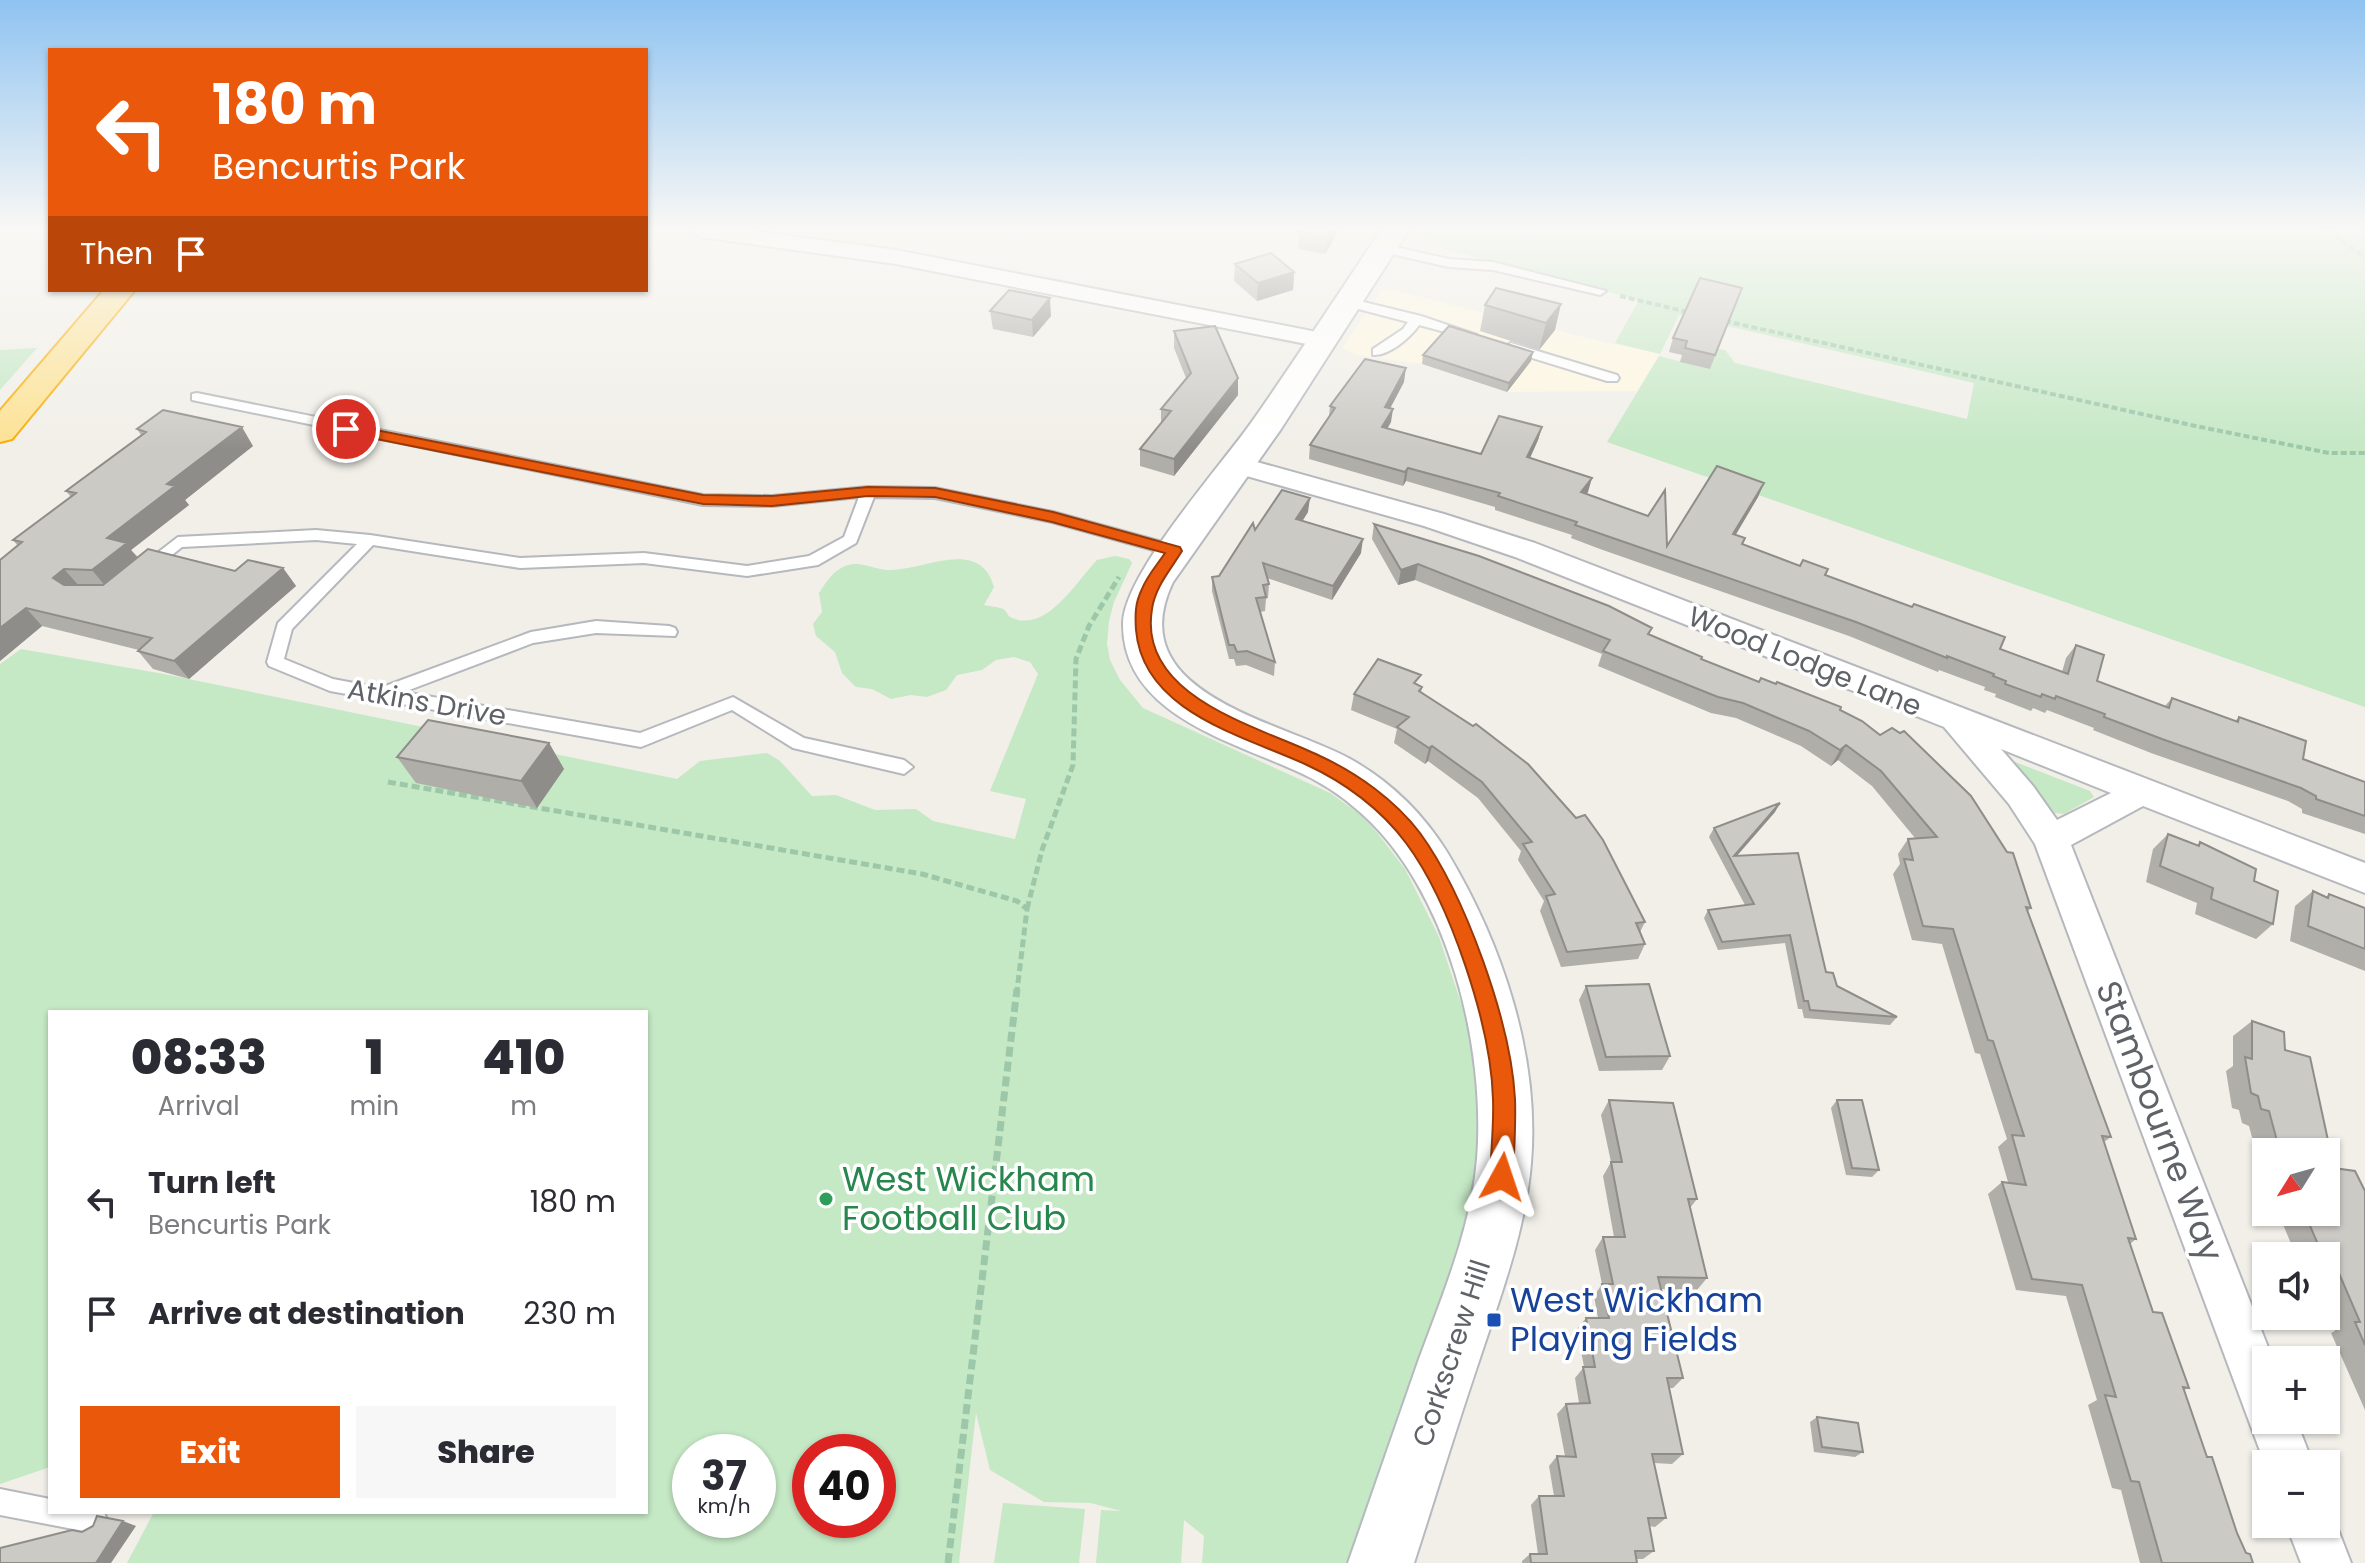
<!DOCTYPE html>
<meta charset="utf-8">
<style>
body{margin:0;font-family:Poppins,sans-serif;background:#f7f7f7;color:#2b2b33;height:100vh;display:flex;flex-direction:column;font-size:30px;white-space:nowrap}
*{box-sizing:border-box;margin:0}
p{font-size:26px;color:#7c7c81}
.icon{flex:none;width:44px;height:44px;fill:none;stroke:currentColor;stroke-width:2;stroke-linecap:round;stroke-linejoin:round}
.map{position:relative;flex:1;overflow:hidden}
.details{position:absolute;left:48px;top:1010px;width:600px;height:504px;display:flex;flex-direction:column;background:#fff;border-radius:0px;box-shadow:0 2px 6px #0004}
.details>*{flex:none}
.guide{position:absolute;left:48px;top:48px;width:600px;height:244px;border-radius:0px;box-shadow:0 2px 6px #0004;background:#ea580c;color:#fff;overflow:hidden}
.needle{width:52px;rotate:233deg}
.controls{position:absolute;left:2252px;top:1138px;display:grid;gap:16px}
.controls a{display:grid;place-items:center;width:88px;height:88px;border-radius:0px;background:#fff;box-shadow:0 2px 6px #0004;font-size:40px}
.speed{position:absolute;left:672px;top:1434px;display:flex;gap:16px;font-size:40px;font-weight:700;text-align:center}
.speed>*{display:grid;place-content:center;width:104px;height:104px;border-radius:50%;background:#fff;box-shadow:0 2px 6px #0004;line-height:1}
.speed small{font-size:20px;font-weight:400}
.speed .limit{border:12px solid #d22;background:#fff;color:#111}
.pin{position:absolute;display:grid;place-items:center;width:68px;height:68px;color:#fff;margin:-34px;border:4px solid #fff;border-radius:50%;box-shadow:0 2px 8px #0007}
.me{position:absolute;width:88px;margin:-44px;rotate:5deg;stroke-linejoin:round;filter:drop-shadow(0 0 6px #0008)}
.turn{display:flex;align-items:center;gap:28px;height:168px;padding:0 32px;font-size:36px}
.turn .icon{width:104px;height:104px;stroke-width:2.5}
.turn b{display:block;font-size:56px;line-height:68px}
.then{display:flex;align-items:center;height:76px;padding:0 32px;background:#0003;gap:16px;font-size:30px}
.eta{display:flex;justify-content:space-evenly;align-items:center;height:136px;text-align:center}
.eta b{font-size:48px;font-weight:800;line-height:56px}
.button{display:flex;gap:16px;margin-top:auto;padding:16px 32px}
.button a{flex:1;height:92px;border-radius:0px;background:#ea580c;color:#fff;font-size:32px;font-weight:800;line-height:92px;text-align:center}
.button a+a{background:#f7f7f7;color:#2b2b33}
ul{padding:0;list-style:none}
li{display:flex;align-items:center;gap:24px;height:112px;padding:0 32px}
li div{flex:1}
li b{display:block;font-size:30px}
li em{font-style:normal}
.map>svg:first-child{display:block}
.commercial{fill:#fef7e0}
.green{fill:#c5e8c5;fill-rule:evenodd}
.lines{fill:none;stroke-linecap:round;stroke-linejoin:round}
.lane-casing{stroke:#b5b8bc;stroke-width:4}
.street-casing{stroke:#b5b8bc;stroke-width:4}
.secondary-casing{stroke:#b6babf;stroke-width:4}
.highway-casing{stroke:#f9ab00;stroke-width:4}
.path-far2{stroke:#9cc7a9;stroke-width:4;stroke-dasharray:6 3;stroke-linecap:butt}
.path-far1{stroke:#9cc7a9;stroke-width:5;stroke-dasharray:8 4;stroke-linecap:butt}
.path{stroke:#9cc7a9;stroke-width:7;stroke-dasharray:10 5;stroke-linecap:butt}
.lane{fill:#fff;fill-rule:evenodd}
.street{fill:#fff;fill-rule:evenodd}
.secondary{fill:#fff;fill-rule:evenodd}
.highway{fill:#fde293;fill-rule:evenodd}
.wall{fill:#afaea9}
.shaded-wall{fill:#8f8d8a}
.building{fill:#cccac5;stroke:#8f8d8a;stroke-width:2}
.route{fill:#ea580c;stroke:#983908;stroke-width:2}
.leisure-dot{fill:#2e9e5b;stroke:#fff;stroke-width:3}
.transit-dot{fill:#1a4fb4;stroke:#fff;stroke-width:3}
.labels{text-anchor:middle;stroke-width:7;stroke-linejoin:round;paint-order:stroke}
.street-label{font-size:28px;fill:#5f6368;stroke:#fff}
.near-street-label{font-size:34px;fill:#5f6368;stroke:#fff}
.near-leisure-label{font-size:34px;fill:#27864d;stroke:#fff;text-anchor:start}
.near-transit-label{font-size:34px;fill:#164399;stroke:#fff;text-anchor:start}
</style>
<div class="map">
<svg width="2365" height="1563" viewBox="0 0 2365 1563">
<rect width="100%" height="100%" fill="#f1efe8"/>
<!-- commercial -->
<path class="commercial" d="M1384,288L1595,340L1660,354L1637,391L1507,392L1422,364L1358,355L1342,348Z"/>
<!-- green -->
<path class="green" d="M1424,230H2365V707L1607,442L1659,356L1710,369L1718,349L1725,350L1735,363L1967,419L1974,383L1679,315L1660,354L1615,343L1639,300L1432,246L1430,239L1421,235Z
M37,348L0,390V350Z
M1115,556L1129,559L1132,563L1114,602L1109,621L1107,644L1110,660L1120,680L1143,708L1330,793L1361,815L1375,830L1405,869L1439,937L1464,1012L1477,1070L1482,1117L1479,1201L1352,1563H1202L1204,1536L1184,1520L1181,1563H1096L1101,1510L1121,1511L1091,1503L1044,1502L990,1470L976,1413L959,1563H127L154,1512H646V1012H50V1467L0,1484V664L21,649L164,674L677,779L700,761L767,753L780,761L812,796L836,795L875,810L916,809L933,821L1015,839L1026,799L990,791L1038,674L1030,662L1014,657L996,660L982,670L957,675L946,690L927,697L911,695L891,699L872,689L856,687L842,673L835,652L816,636L813,624L822,612L819,593C827,581 832,572 845,566C861,560 873,570 889,570C922,571 980,536 994,587L984,605C989,606 998,607 1003,609C1009,613 1006,615 1012,618C1048,633 1078,579 1097,560ZM690,1452H758V1520H690ZM810,1452H878V1520H810Z
M2013,761L2090,791L2094,797L2064,814L2055,813Z
M1003,1503L1085,1509L1079,1563H994Z"/>
<g class="lines">
<defs>
<path id="lane" d="M1382,244L1449,259L1493,262L1606,291L1600,295L1493,270L1449,267L1378,251V245Z
M1347,298L1421,316L1477,335L1471,339L1419,325C1410,338 1389,356 1373,355V349L1403,329L1408,322L1343,305L1341,302Z
M1511,343L1617,375L1619,378L1617,381H1607L1506,350L1504,347Z
M197,393L703,495L772,496L868,487L935,488L1053,512L1180,547L1183,551L1175,556L1052,522L935,498L874,497L856,543L818,565L747,576L644,563L520,568L373,545L292,629L284,659L333,679L380,688L531,632L596,621L669,626L675,628L677,632L675,636L596,633L533,643L404,692L640,733L733,697L804,738L904,760L913,767L904,774L793,748L732,710L641,747L330,691L269,666L267,662L278,623L357,544L316,540L182,547L152,571H142L139,567L178,537L316,530L370,535L520,558L644,553L747,566L809,556L844,537L859,497L772,506L703,505L192,400V394Z
M0,1489L50,1499V1512H104L107,1520L103,1529L94,1533L0,1515Z"/>
<path id="street" d="M689,230H747L896,250L1322,333L1331,335L1334,340L1331,345L1322,347L896,264L700,237Z
M1239,457L1444,514L1535,543L2365,863V893L2143,806L2071,845L2273,1360H2266V1420H2296L2313,1464H2266V1467L2035,844L2009,804L1944,727L1515,557L1424,526L1229,471L1225,465L1229,459ZM2001,749L2111,793L2057,820L2033,786Z
M2326,1505L2329,1506L2351,1563H2301L2286,1524H2326Z"/>
<path id="secondary" d="M1381,230H1409L1281,429L1173,582C1118,696 1286,722 1352,760C1391,782 1424,815 1447,852C1502,943 1540,1056 1531,1163C1525,1234 1499,1300 1477,1367C1455,1432 1435,1498 1414,1563H1348C1372,1495 1395,1427 1419,1359C1443,1294 1471,1228 1477,1159C1486,1046 1448,890 1361,813C1341,795 1318,780 1294,770C1228,740 1122,713 1123,623C1124,574 1220,467 1251,423C1296,359 1338,294 1381,230Z"/>
<path id="highway" d="M104,290H135L12,439L0,442V411Z"/>
</defs>
<!-- lane casing -->
<use href="#lane" class="lane-casing"/>
<!-- street casing -->
<use href="#street" class="street-casing"/>
<!-- secondary casing -->
<use href="#secondary" class="secondary-casing"/>
<!-- highway casing -->
<use href="#highway" class="highway-casing"/>
<!-- path-far2 -->
<path class="path-far2" d="M2328,230L2365,258
M1620,296L1692,313
M1725,321L2191,425L2329,453H2365"/>
<!-- path-far1 -->
<path class="path-far1" d="M388,782L922,874L1017,901L1027,909L1017,991
M1027,909L1042,850L1073,765L1076,659L1089,626L1119,577"/>
<!-- path -->
<path class="path" d="M948,1563L1017,989"/>
<!-- lane -->
<use href="#lane" class="lane"/>
<!-- street -->
<use href="#street" class="street"/>
<!-- secondary -->
<use href="#secondary" class="secondary"/>
<!-- highway -->
<use href="#highway" class="highway"/>
</g>
<!-- wall -->
<path class="wall" d="M1300,230H1339L1325,254L1298,249Z
M1235,264L1294,272L1293,290L1257,301L1234,281Z
M1496,288L1555,330L1539,350L1480,331L1485,305Z
M1742,288L1710,369L1680,362L1682,355L1669,352L1673,338Z
M990,311L1051,316L1033,337L993,329Z
M1174,331L1238,395L1174,476L1140,466V449L1161,423V409L1186,378L1174,348Z
M1423,355L1531,361L1507,392L1422,364Z
M1404,382L1390,408L1391,422L1387,429L1481,454L1542,427L1538,440L1530,458L1588,492L1586,494L1667,546L1764,483L1758,497L1735,535L1745,538L1742,545L1825,575L2000,649L2062,672L2066,658L2076,645L2097,681L2165,706L2172,698L2235,721L2239,717L2303,759L2365,782V834L2302,813V809L2288,801L2151,753L2093,730L2094,728L2047,710L2045,713L2033,708L2031,711L1995,697L1996,694L1984,690L1985,687L1939,670L1938,672L1849,636L1600,549L1571,538L1572,535L1495,510V507L1406,481L1403,486L1309,459L1310,445L1329,417L1330,406Z
M137,429L253,446L185,500L189,505L131,550L138,557L235,571L283,568L296,586L189,679L153,669L138,651L139,650L42,626L0,661V560L18,546L13,540L71,497L66,491L141,435Z
M1308,512L1302,521L1361,553L1332,600L1267,578L1269,584L1268,598L1266,599L1265,611L1260,612L1275,662L1274,676L1246,665L1236,666L1234,659H1229L1212,591V577L1219,576L1255,530Z
M1374,524L1649,635L1701,659L1759,682L1840,710L2031,908L2027,912L2111,1137L2104,1142L2136,1239L2130,1244L2153,1312L2189,1388L2184,1390L2207,1457L2237,1533L2246,1553L2253,1563H2140L2121,1490L2112,1488L2088,1405L2097,1400L2066,1296L2016,1290L1988,1194L2002,1182H2008L1998,1147L2007,1139L1980,1054L1975,1053L1942,944L1912,940L1893,874L1900,864L1898,854L1908,839L1915,838L1872,786L1838,760L1831,766L1801,746L1771,733L1736,718L1711,713L1598,666L1602,654L1415,580L1398,585L1372,539Z
M1419,685L1422,687L1421,693L1645,922L1640,932L1645,944L1638,959L1561,967L1540,911L1544,901L1518,860L1521,851L1478,798L1428,761L1425,764L1394,743L1397,729L1351,710L1354,694Z
M549,743L564,769L537,808L416,783L397,757Z
M1775,812L1737,856L1837,986L1897,1017L1890,1025L1804,1018L1802,1009H1798L1785,943L1718,950L1704,918L1708,910L1745,905L1709,837L1714,828Z
M2168,834L2197,845L2200,842L2254,881L2273,924L2256,939L2195,914L2197,903L2146,882L2153,849Z
M2313,891L2326,897L2329,894L2365,908V971L2290,941L2295,906Z
M1586,986L1670,1056L1662,1070L1599,1071L1579,1000Z
M2252,1021L2285,1050L2334,1168L2365,1191V1410L2331,1333L2335,1331L2326,1309V1256H2296L2278,1212H2326V1152H2266V1184L2261,1172L2249,1126L2242,1123L2239,1110L2232,1108L2226,1071L2233,1066V1036Z
M1609,1100L1697,1199L1690,1208L1707,1278L1697,1290L1661,1289L1683,1378L1673,1388H1669L1683,1454L1672,1464L1654,1463L1666,1518L1655,1527L1649,1526L1654,1551L1643,1559H1636L1637,1563H1522V1561L1530,1554H1538L1531,1505L1539,1496H1554L1549,1466L1557,1456H1565L1557,1414L1566,1404L1579,1403L1575,1378L1584,1367L1577,1329L1586,1318H1598L1594,1296L1602,1284L1595,1250L1603,1237H1614L1603,1176L1611,1162L1601,1115Z
M1837,1100L1879,1170L1872,1177L1846,1175L1831,1108Z
M1817,1417L1863,1452L1855,1457L1814,1452L1810,1422Z"/>
<!-- shaded-wall -->
<path class="shaded-wall" d="M1330,230H1339L1325,254L1327,237Z
M1294,272L1293,290L1257,301L1258,283Z
M1050,298L1051,316L1033,337L1032,320Z
M1561,304L1555,330L1539,350L1546,323Z
M1533,352L1531,361L1507,392L1509,383Z
M1406,368L1404,382L1384,420L1385,407Z
M1238,378V395L1174,476V459Z
M1393,409L1391,422L1380,441L1382,427Z
M242,427L253,446L185,500L189,505L131,550L141,562L107,588L92,570L107,538L167,484Z
M1542,427L1538,440L1524,471L1527,457Z
M1408,468L1406,481L1403,486L1405,472Z
M1592,478L1588,492L1577,506L1581,492Z
M1764,483L1758,497L1728,548L1733,534Z
M1310,498L1308,512L1295,533L1296,519Z
M1363,539L1361,553L1332,600L1333,586Z
M1418,564L1415,580L1398,585L1401,570Z
M283,568L296,586L189,679L174,661Z
M64,569L80,587L69,596L53,578Z
M26,608L42,626L0,661V628Z
M549,743L564,769L537,808L521,781Z
M1846,745L1838,760L1831,766L1840,750Z
M1432,746L1428,761L1425,764L1429,748Z
M1780,803L1775,812L1732,861L1734,856Z
M123,1521L136,1526L111,1563H96Z"/>
<!-- building -->
<path class="building" d="M1300,230H1330L1327,237L1299,232Z
M1271,253L1294,272L1258,283L1235,264Z
M1700,278L1742,288L1715,355L1685,348L1687,341L1673,338Z
M1496,288L1561,304L1546,323L1485,305Z
M1009,290L1050,298L1032,320L990,311Z
M1215,326L1238,378L1174,459L1140,449L1171,411L1161,409L1191,373L1174,331Z
M1449,326L1533,352L1509,383L1423,355Z
M1365,359L1406,368L1385,407L1393,409L1382,427L1481,454L1499,416L1542,427L1527,457L1592,478L1581,492L1648,516L1665,490L1667,546L1717,466L1764,483L1733,534L1745,538L1742,544L1800,566L1803,560L1828,569L1825,575L1912,607L1914,604L2005,637L2000,649L2068,674L2076,645L2104,655L2097,681L2169,708L2172,698L2238,722L2239,717L2306,741L2303,759L2365,782V816L2316,799V796L2301,788L2162,739L2104,717L2105,714L2056,696L2055,699L2042,694L2041,697L2005,684L2006,681L1993,676L1994,674L1947,656V658L1856,622L1604,535L1575,525L1577,522L1498,496L1500,493L1408,468L1405,472L1310,445L1335,408L1330,406Z
M163,410L242,427L167,484L175,486L107,538L127,543L92,570L64,569L53,578L64,585H103L148,549L235,571L248,560L283,568L174,661L138,651L152,638L26,608L0,628V560L22,542L13,540L76,493L66,491L146,432L137,429Z
M1282,490L1310,498L1296,519L1363,539L1333,586L1263,563L1269,584L1263,585L1266,597L1256,598L1275,662L1247,651L1237,652L1234,645H1229L1212,577L1219,576L1253,523L1255,530Z
M1374,524L1479,556L1609,606L1652,628L1648,634L1702,657L1701,659L1759,682L1761,678L1776,684L1777,682L1841,707L1840,710L1862,721L1880,735L1892,728L1900,733L1904,731L1971,796L2007,852L2013,853L2031,908L2026,907L2111,1137L2102,1136L2136,1239L2128,1238L2153,1312L2162,1313L2189,1388L2183,1387L2207,1457H2212L2237,1533L2246,1553L2250,1554L2253,1563H2162L2139,1482L2131,1481L2105,1395L2116,1397L2082,1285L2032,1279L2002,1182L2026,1185L2012,1135L2024,1136L1993,1041L1988,1040L1953,929L1923,926L1904,859L1913,860L1908,839L1937,837L1881,771L1846,745L1840,750L1809,731L1778,718L1743,703L1718,697L1603,651L1610,640L1418,564L1401,570Z
M1378,659L1421,675L1414,683L1422,687L1419,691L1473,726L1476,724L1528,764L1576,818L1585,815L1603,840L1645,922L1636,923L1645,944L1567,952L1546,896L1555,894L1523,844L1532,842L1482,782L1432,746L1429,748L1397,727L1409,717L1354,694Z
M428,720L549,743L521,781L397,757Z
M1780,803L1734,856L1798,853L1826,972L1833,973L1837,986L1897,1017L1810,1010L1808,1001H1804L1790,935L1722,942L1708,910L1754,904L1714,828Z
M2168,834L2199,846L2200,842L2256,869L2254,881L2278,891L2273,924L2211,899L2213,888L2160,866Z
M2313,891L2328,898L2329,894L2365,908V949L2308,926Z
M1649,984L1670,1056L1606,1057L1586,986Z
M2252,1021L2284,1032L2285,1050L2310,1057L2334,1168L2355,1171L2365,1191V1345L2355,1322H2360L2329,1250L2320,1249L2304,1212H2326V1152H2280L2269,1111L2261,1109L2258,1096L2251,1093L2245,1057L2252,1059Z
M1609,1100L1673,1103L1697,1199H1688L1707,1278L1658,1277L1683,1378H1667L1683,1454H1652L1666,1518H1648L1654,1551H1635L1637,1563H1531L1530,1554H1547L1539,1496H1564L1557,1456L1576,1457L1566,1404L1590,1403L1583,1367H1595L1586,1318H1609L1602,1284H1613L1603,1237H1625L1611,1162H1622Z
M1837,1100H1862L1879,1170L1852,1168Z
M1817,1417L1858,1423L1863,1452L1822,1447Z
M97,1516L123,1521L96,1563H0V1548L72,1530L82,1532L93,1526Z"/>
<!-- sky -->
<linearGradient id="sky" x2="0" y2="1"><stop stop-color="#8fc3f1"/><stop offset="0.51" stop-color="#f9f8f5"/><stop offset="1" stop-color="#f9f8f5" stop-opacity="0"/></linearGradient>
<rect width="2365" height="449" fill="url(#sky)"/>
<!-- route -->
<path class="route" d="M346,424L703,495L772,496L868,487L935,488L1053,512L1180,547L1182,551C1171,569 1155,587 1152,609C1137,698 1261,727 1320,756C1357,773 1395,800 1420,833C1465,895 1511,1022 1515,1099C1516,1125 1514,1151 1513,1177L1510,1185L1502,1188L1494,1185L1490,1177C1491,1151 1494,1125 1493,1099C1491,1025 1450,902 1406,843C1381,809 1344,782 1307,765C1245,736 1143,713 1136,630C1135,615 1135,603 1142,589C1147,576 1157,565 1165,553L1052,522L935,497L868,496L772,506L703,504L341,432V426Z"/>
<!-- markers -->
<circle class="leisure-dot" cx="826" cy="1199" r="8"/>
<rect class="transit-dot" x="1486" y="1312" width="16" height="16" rx="4"/>
<g class="labels">
<!-- street labels -->
<g class="street-label">
<text transform="translate(1805 661) rotate(22)" y="10">Wood Lodge Lane</text>
<text transform="translate(427 702) rotate(10)" y="10">Atkins Drive</text>
<text transform="translate(1451 1353) rotate(-72)" y="10">Corkscrew Hill</text>
</g>
<!-- near-street labels -->
<g class="near-street-label">
<text transform="translate(2160 1121) rotate(69)" y="12">Stambourne Way</text>
</g>
<!-- near-leisure labels -->
<g class="near-leisure-label">
<text x="842" y="1191">West Wickham<tspan x="842" dy="39">Football Club</tspan></text>
</g>
<!-- near-transit labels -->
<g class="near-transit-label">
<text x="1510" y="1312">West Wickham<tspan x="1510" dy="39">Playing Fields</tspan></text>
</g>
</g>
</svg>
<div class="controls">
<a><svg class="needle" viewBox="-14 -14 28 28"><path d="M0-13l5 13h-10z" fill="#e53935"/><path d="M0 13l5-13h-10z" fill="#7c7c81"/></svg></a>
<a><svg class="icon" aria-label="sound" viewBox="0 0 24 24"><path d="M4 9h4l5-4v14l-5-4H4zM17 9q2 3 0 6"/></svg></a>
<a>+</a>
<a>−</a>
</div>
<div class="speed"><div>37<small>km/h</small></div><div class="limit">40</div></div>
<div class="pin" style="left:346px;top:429px;background:#d93025"><svg class="icon" aria-label="arrive" viewBox="0 0 24 24"><path d="M6 21V4h12l-3 4 3 4H6"/></svg></div>
<svg class="me" style="left:1502px;top:1177px" viewBox="-20 -20 40 40"><path d="M0-17L14 15 0 8-14 15z" fill="#ea580c" stroke="#fff" stroke-width="4"/></svg>
<div class="guide">
<div class="turn"><svg class="icon" aria-label="left" viewBox="0 0 24 24"><path d="M17 20v-9H6M10 6l-5 5 5 5"/></svg><div><b>180 m</b>Bencurtis Park</div></div>
<div class="then">Then<svg class="icon" aria-label="arrive" viewBox="0 0 24 24"><path d="M6 21V4h12l-3 4 3 4H6"/></svg></div>
</div>
<section class="details">
<div class="eta">
<div><b>08:33</b><p>Arrival</p></div>
<div><b>1</b><p>min</p></div>
<div><b>410</b><p>m</p></div>
</div>
<ul>
<li><svg class="icon" aria-label="left" viewBox="0 0 24 24"><path d="M17 20v-9H6M10 6l-5 5 5 5"/></svg><div><b>Turn left</b><p>Bencurtis Park</p></div><em>180 m</em></li>
<li><svg class="icon" aria-label="arrive" viewBox="0 0 24 24"><path d="M6 21V4h12l-3 4 3 4H6"/></svg><div><b>Arrive at destination</b></div><em>230 m</em></li>
</ul>
<div class="button"><a>Exit</a><a>Share</a></div>
</section>
</div>
